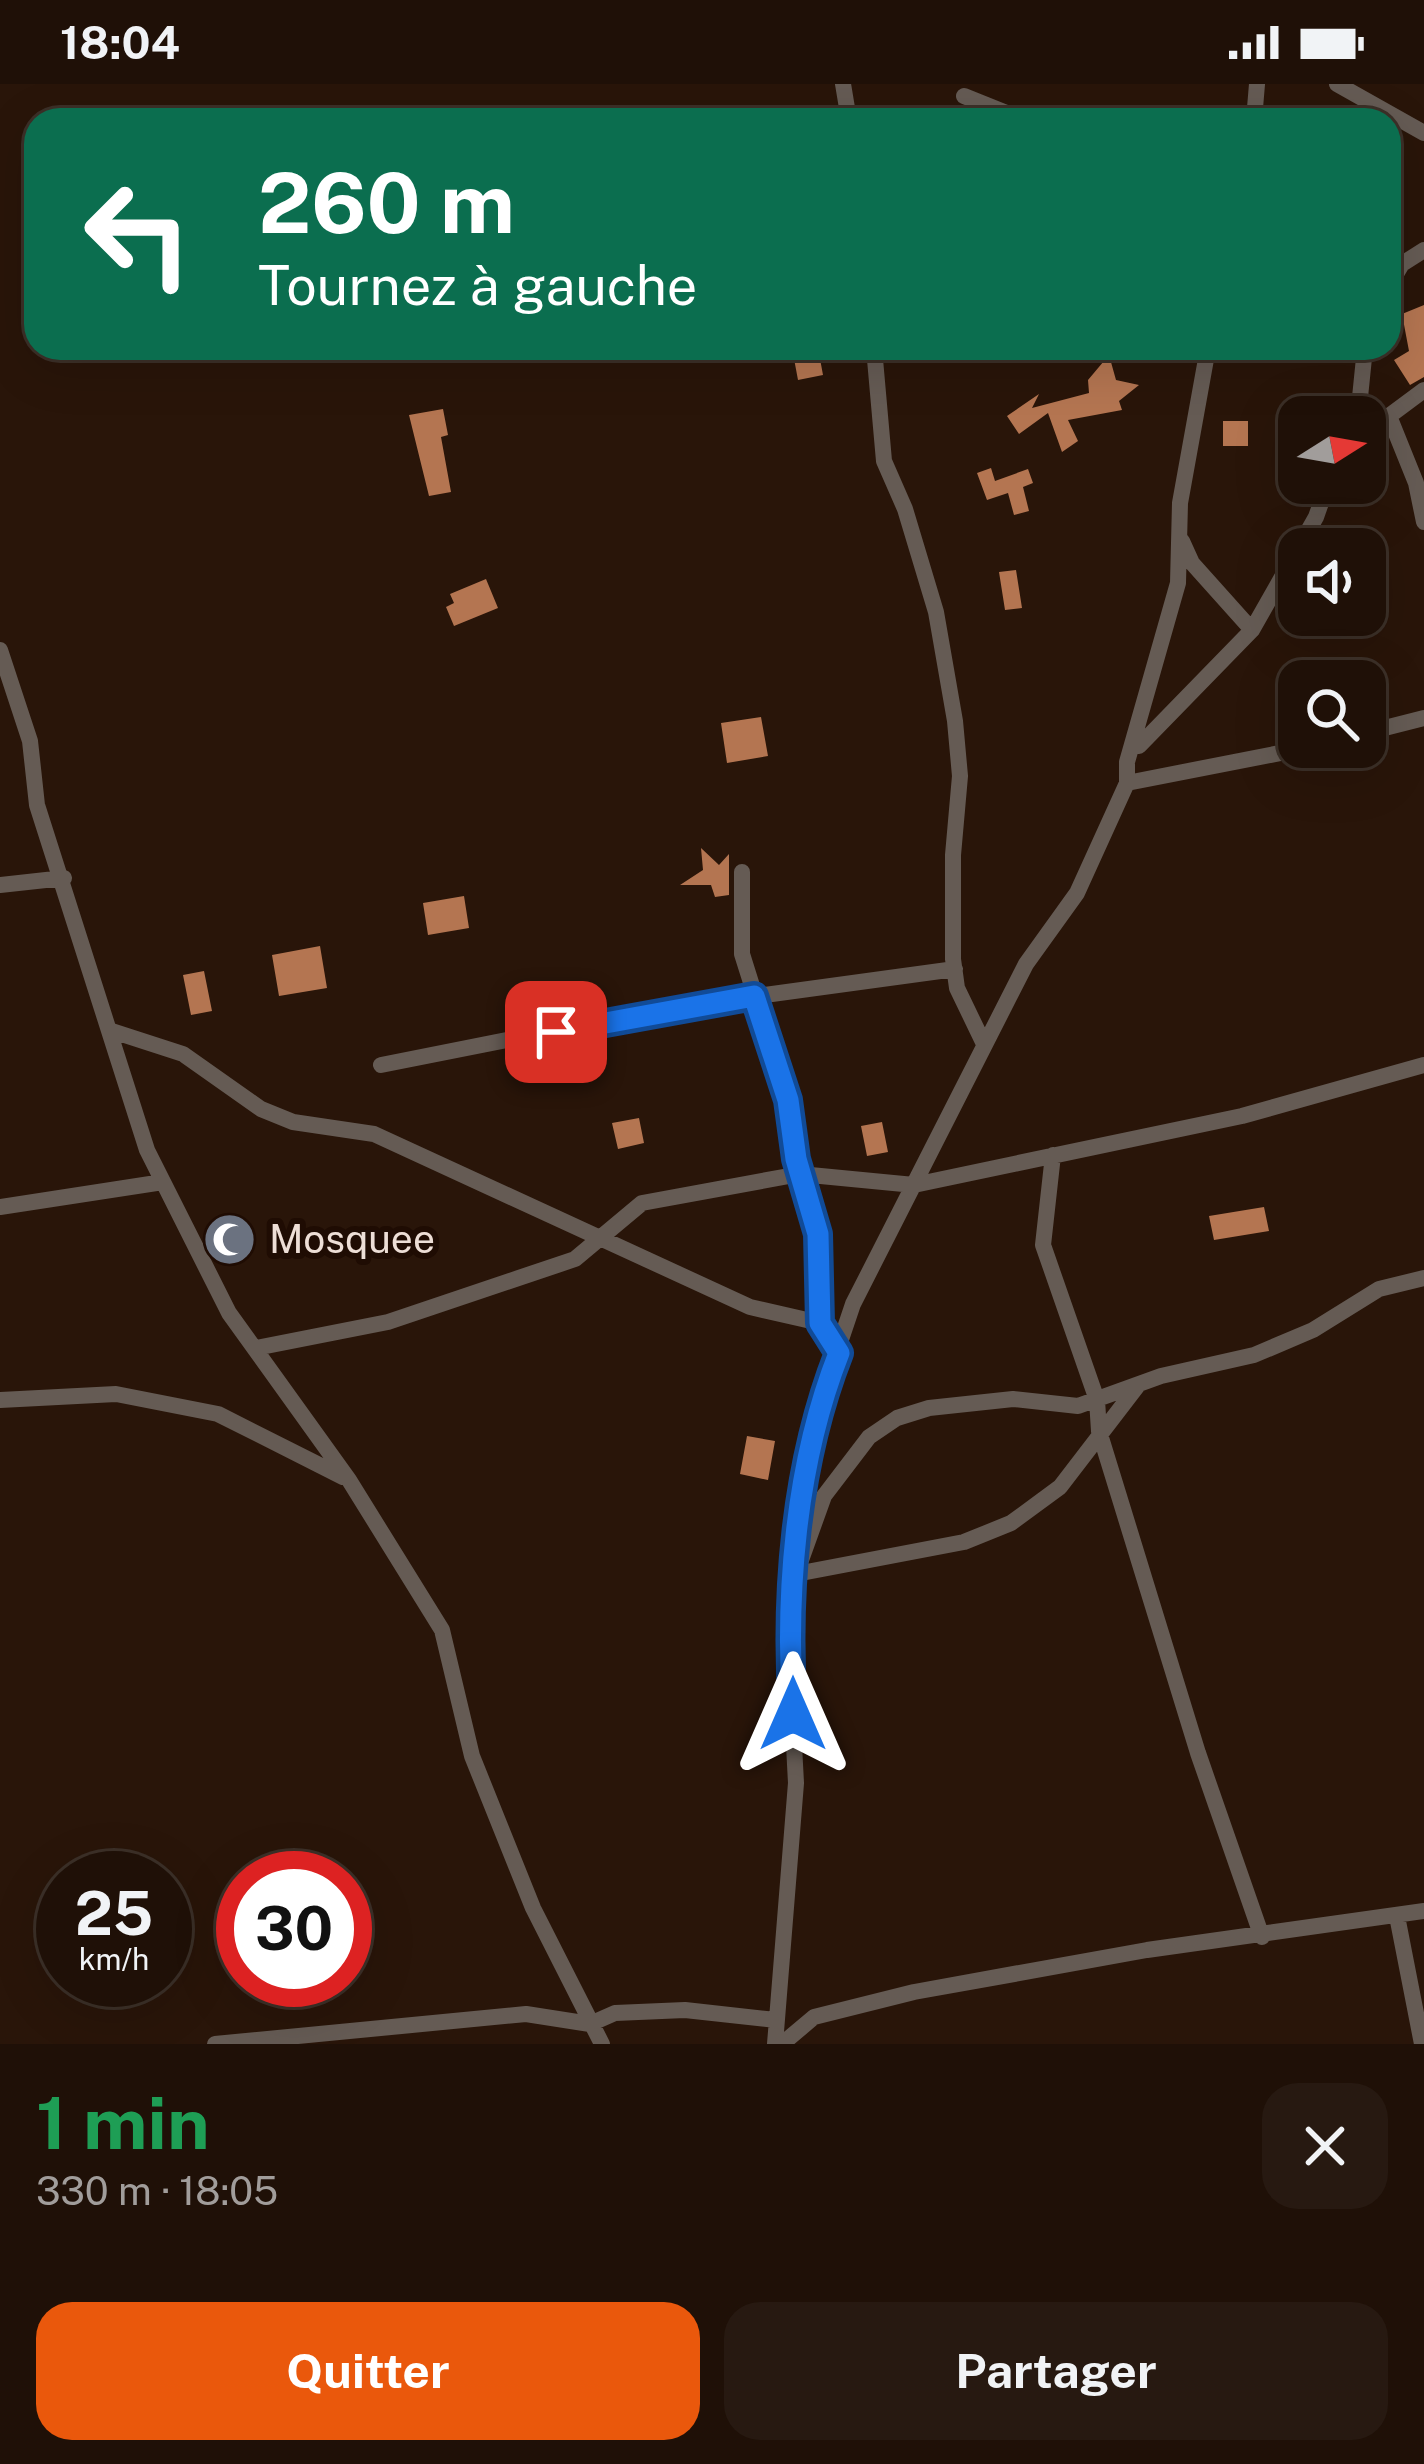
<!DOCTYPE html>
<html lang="fr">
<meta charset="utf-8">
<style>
body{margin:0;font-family:"Public Sans",sans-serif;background:#271911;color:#f1f3f6;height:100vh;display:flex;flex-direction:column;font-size:45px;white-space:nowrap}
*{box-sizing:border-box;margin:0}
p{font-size:39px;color:#a19d9b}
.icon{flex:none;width:66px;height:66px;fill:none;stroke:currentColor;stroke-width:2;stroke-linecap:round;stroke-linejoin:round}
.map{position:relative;height:1960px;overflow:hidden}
.side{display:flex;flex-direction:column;background:#1f1007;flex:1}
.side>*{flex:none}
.banner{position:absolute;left:24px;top:24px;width:1377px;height:252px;border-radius:36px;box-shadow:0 12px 48px #0002,0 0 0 3px #3c3028;background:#0b6e4f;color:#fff;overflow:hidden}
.needle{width:78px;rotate:79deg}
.fabs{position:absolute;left:1278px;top:312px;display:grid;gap:24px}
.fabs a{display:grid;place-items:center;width:108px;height:108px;border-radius:24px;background:#1f1007;box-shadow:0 12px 48px #0002,0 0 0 3px #3c3028;font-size:60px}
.speed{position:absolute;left:36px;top:1767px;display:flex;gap:24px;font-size:60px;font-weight:700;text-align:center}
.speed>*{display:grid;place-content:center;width:156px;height:156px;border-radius:50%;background:#1f1007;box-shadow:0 12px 48px #0002,0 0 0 3px #3c3028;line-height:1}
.speed small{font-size:30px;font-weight:400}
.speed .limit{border:18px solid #d22;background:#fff;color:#111}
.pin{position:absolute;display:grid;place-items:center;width:102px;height:102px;color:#fff;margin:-51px;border-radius:24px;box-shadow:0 6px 18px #0006}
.me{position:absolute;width:132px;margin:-66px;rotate:0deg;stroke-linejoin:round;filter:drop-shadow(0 0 9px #0008)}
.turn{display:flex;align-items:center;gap:42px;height:252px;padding:0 36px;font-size:54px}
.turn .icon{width:156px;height:156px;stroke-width:2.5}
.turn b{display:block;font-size:84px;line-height:102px}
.round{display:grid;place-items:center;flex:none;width:126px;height:126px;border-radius:36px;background:#271911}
.summary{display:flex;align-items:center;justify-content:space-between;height:204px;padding:0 36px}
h1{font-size:72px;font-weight:700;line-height:90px;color:#1e9e55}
.button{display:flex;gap:24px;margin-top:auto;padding:24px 36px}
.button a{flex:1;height:138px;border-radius:36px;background:#ea580c;color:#fff;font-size:48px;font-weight:700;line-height:138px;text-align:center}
.button a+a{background:#271911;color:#f1f3f6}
.status{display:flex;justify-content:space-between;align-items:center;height:84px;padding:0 60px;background:#1f1007;direction:ltr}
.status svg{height:33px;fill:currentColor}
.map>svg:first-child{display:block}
.building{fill:#b47551}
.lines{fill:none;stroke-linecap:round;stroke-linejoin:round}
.minor{stroke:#655b54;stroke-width:16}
.route-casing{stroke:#114b97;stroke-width:30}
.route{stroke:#1a73e8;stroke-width:21}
.labels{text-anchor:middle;stroke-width:12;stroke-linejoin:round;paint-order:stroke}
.poi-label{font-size:39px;fill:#edded6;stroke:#1f0c03;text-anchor:start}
</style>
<div class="status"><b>18:04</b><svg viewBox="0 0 49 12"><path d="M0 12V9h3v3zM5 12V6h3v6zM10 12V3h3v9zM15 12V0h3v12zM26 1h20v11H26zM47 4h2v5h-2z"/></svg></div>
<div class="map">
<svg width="1424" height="1960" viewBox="0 0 1424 1960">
<rect width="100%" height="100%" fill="#291509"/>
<!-- building -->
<path class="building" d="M1424,221V293L1410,301L1394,276L1409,267L1402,230Z
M792,264H818L823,291L798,296Z
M1109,271L1116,296L1139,301L1119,317L1122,326L1068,336L1078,357L1062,368L1048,329L1019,350L1007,332L1039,310L1032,324L1089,309L1088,296Z
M443,325L448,351L441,353L451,408L429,412L409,331Z
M1223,337H1248V362H1223Z
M991,384L995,397L1028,385L1033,399L1023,403L1029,427L1014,431L1008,409L987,416L977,389Z
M1016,486L1022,524L1005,526L999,488Z
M486,495L498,524L454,542L446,523L454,519L450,510Z
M761,633L768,672L727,679L721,639Z
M701,764L719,781L729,770V811L715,813L711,801H680L703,786Z
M464,812L469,844L428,851L423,819Z
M320,862L327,904L279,912L272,871Z
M204,887L212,927L191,931L183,891Z
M639,1034L644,1059L618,1065L612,1039Z
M882,1038L888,1068L867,1072L861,1042Z
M1264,1123L1269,1147L1214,1156L1209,1132Z
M747,1352L775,1357L768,1396L740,1390Z"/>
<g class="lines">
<!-- minor -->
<path class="minor" d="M843,0L849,36
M1337,0L1424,49
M964,12L1024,36
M1026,36H1051
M1254,36L1257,0
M1389,202L1402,180L1424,166
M874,264L884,377L905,425L936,528L955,637L960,692L953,771V875L957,904L983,958
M1424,306L1389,332L1416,399L1424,438
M1358,333L1365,264
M1182,457L1192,479L1252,546
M0,566L30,657L37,721L147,1066L229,1229L349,1396L442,1546L472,1672L533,1824L602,1960
M1365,649L1424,634
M1139,662L1252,546L1316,433L1328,399
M1127,699L1311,663
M742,788V870L788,1016L796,1075L819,1151L820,1239L839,1269
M0,801L64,794
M112,947L183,970L261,1025L293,1038L374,1050L750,1223L820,1239
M381,981L669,924L955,885
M1053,1071L1043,1161L1097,1316L1099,1347L1198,1669L1262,1853
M0,1123L163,1098
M256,1264L388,1238L575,1175L642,1119L800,1090L914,1101L1242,1032L1424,981
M1139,1300L1060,1403L1011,1439L964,1458L796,1490L824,1412L869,1353L897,1334L929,1324L1013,1315L1078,1322L1161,1292L1254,1271L1313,1246L1379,1205L1424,1194
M0,1316L116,1310L218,1330L343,1393
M1397,1832L1422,1960
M215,1960L526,1930L590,1940L615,1929L685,1926L776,1936
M775,1960L796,1699L791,1604L800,1413L823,1309L853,1220L1026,880L1077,809L1127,699V678L1178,499L1180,419L1208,264
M782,1960L814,1933L914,1908L1147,1866L1424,1827"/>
</g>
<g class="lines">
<defs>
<path id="route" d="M556,948L754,912L788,1016L796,1075L818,1150L820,1239L839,1269C795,1381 785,1511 793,1630"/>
</defs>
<!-- route casing -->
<use href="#route" class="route-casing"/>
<!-- route -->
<use href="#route" class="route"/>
</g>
<!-- icons -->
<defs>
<symbol id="mosque-disc" viewBox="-11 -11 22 22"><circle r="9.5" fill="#6b7280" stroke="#1f0c03"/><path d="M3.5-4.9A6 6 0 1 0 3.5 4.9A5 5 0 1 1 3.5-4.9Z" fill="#fff"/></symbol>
</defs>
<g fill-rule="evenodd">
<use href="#mosque-disc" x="200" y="1126" width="59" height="59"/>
</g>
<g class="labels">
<!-- poi labels -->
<g class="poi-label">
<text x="269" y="1169">Mosquee</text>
</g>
</g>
</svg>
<div class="fabs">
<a><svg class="needle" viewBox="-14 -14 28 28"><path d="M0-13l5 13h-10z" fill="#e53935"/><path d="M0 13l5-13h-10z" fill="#a19d9b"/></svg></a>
<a><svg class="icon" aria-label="sound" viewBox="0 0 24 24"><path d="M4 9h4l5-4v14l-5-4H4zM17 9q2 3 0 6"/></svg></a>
<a><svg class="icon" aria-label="search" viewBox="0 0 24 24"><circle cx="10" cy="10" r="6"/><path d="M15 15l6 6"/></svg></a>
</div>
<div class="speed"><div>25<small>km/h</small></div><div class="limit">30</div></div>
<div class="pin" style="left:556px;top:948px;background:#d93025"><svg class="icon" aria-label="arrive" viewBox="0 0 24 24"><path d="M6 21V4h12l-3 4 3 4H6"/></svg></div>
<svg class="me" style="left:793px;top:1630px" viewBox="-20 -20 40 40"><path d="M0-17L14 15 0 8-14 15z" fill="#1a73e8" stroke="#fff" stroke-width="4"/></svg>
<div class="banner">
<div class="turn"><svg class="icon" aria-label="left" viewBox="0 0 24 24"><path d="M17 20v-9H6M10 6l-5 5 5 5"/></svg><div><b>260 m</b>Tournez à gauche</div></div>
</div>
</div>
<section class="side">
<div class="summary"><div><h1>1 min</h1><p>330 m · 18:05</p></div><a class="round"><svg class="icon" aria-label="close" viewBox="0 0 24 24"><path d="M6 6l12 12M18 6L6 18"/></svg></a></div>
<div class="button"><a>Quitter</a><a>Partager</a></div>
</section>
